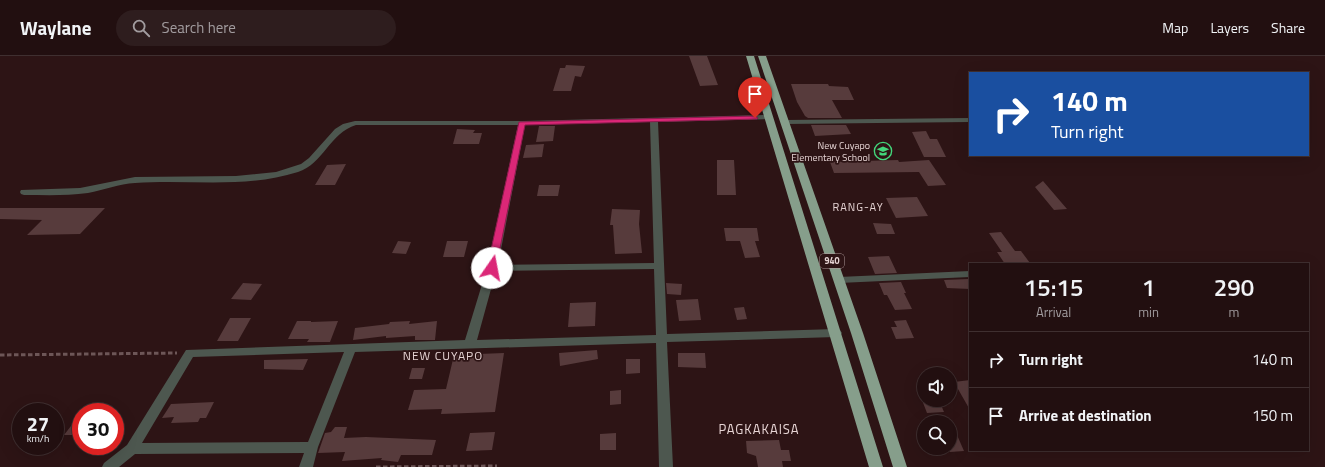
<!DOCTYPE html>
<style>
body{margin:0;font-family:"Titillium Web",sans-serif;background:#2e1d1e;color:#f1f3f6;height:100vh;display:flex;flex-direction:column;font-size:15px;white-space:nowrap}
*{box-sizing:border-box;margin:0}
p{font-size:13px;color:#a29c9f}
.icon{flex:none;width:22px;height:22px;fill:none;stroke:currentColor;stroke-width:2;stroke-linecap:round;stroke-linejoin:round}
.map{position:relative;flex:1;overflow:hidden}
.sheet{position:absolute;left:969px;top:207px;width:340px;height:188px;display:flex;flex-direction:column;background:#220f10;border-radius:0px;box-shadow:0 4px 16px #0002,0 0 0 1px #3f2f30}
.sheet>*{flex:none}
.guide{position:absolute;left:969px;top:16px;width:340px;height:84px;border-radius:0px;box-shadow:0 4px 16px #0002,0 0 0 1px #3f2f30;background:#1a4fa0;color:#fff;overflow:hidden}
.fabs{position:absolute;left:917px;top:311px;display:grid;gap:8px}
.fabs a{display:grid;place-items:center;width:40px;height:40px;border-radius:50%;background:#220f10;box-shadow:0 4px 16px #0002,0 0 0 1px #3f2f30;font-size:20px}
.speed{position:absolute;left:12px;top:347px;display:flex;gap:8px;font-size:20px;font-weight:700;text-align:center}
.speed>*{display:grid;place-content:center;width:52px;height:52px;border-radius:50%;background:#220f10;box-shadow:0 4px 16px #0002,0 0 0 1px #3f2f30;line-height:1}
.speed small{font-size:10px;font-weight:400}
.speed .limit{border:6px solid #d22;background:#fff;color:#111}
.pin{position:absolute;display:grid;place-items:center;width:34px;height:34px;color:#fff;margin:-41px -17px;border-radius:50% 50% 50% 0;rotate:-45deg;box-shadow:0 0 4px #0007}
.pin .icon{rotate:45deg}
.me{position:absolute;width:44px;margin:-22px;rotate:12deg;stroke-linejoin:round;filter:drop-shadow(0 0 3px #0008)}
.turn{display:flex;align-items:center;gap:14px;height:84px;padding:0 16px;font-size:18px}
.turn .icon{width:52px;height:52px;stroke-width:2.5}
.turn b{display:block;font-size:28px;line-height:34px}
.eta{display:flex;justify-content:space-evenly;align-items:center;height:68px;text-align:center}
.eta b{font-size:24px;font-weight:600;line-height:28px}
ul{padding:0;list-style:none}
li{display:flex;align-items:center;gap:12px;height:56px;padding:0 16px;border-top:1px solid #3f2f30}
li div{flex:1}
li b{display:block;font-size:15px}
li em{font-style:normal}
header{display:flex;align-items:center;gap:24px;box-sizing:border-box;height:56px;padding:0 20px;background:#220f10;border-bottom:1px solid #3f2f30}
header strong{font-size:19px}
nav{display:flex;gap:22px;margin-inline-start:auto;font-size:14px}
.search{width:280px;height:36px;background:#2e1d1e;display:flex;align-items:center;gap:10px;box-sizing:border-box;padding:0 14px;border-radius:22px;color:#a29c9f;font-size:15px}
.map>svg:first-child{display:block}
.building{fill:#573b3c}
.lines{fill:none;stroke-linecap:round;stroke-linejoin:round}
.path{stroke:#6d5657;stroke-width:3;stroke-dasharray:4.5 2.5;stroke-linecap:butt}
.minor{fill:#4d574f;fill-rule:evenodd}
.trunk{fill:#869e8b;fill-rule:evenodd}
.route{fill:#db2777;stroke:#8e194d}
.labels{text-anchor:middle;stroke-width:3.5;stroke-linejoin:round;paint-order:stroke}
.shield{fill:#2d1415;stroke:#ae9a9b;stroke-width:1}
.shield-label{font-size:9px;font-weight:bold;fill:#e6d4d4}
.poi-label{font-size:10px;fill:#e6d4d4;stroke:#2d1415;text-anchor:end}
.neighbourhood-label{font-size:11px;letter-spacing:1px;fill:#e6d4d4;stroke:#2d1415}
.quarter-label{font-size:12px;letter-spacing:1px;fill:#e6d4d4;stroke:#2d1415}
.near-neighbourhood-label{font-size:13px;letter-spacing:1px;fill:#e6d4d4;stroke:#2d1415}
</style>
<header>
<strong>Waylane</strong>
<div class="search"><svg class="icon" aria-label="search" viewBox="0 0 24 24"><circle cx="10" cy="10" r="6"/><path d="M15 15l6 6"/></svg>Search here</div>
<nav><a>Map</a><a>Layers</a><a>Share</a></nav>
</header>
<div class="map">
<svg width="1325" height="411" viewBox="0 0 1325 411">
<rect width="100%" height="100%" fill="#2d1415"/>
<!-- building -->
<path class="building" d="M689,0H707L718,29L700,30Z
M566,9L585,10L581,21L575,20L571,35H553L560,12H565Z
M791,28H828L829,30L848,31L854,44H832L842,62H808L805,60L797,46Z
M811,69H846L851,78L815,80Z
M539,70H555L553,85L536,86Z
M457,73L475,74L473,77H482L479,88H453Z
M926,75L930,83H937L946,101H924L912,76Z
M544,88L542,101L523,102L526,89Z
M717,104H734L736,139H717Z
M898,104L899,106L929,104L946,129L928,130L919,116L834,117L830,106Z
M346,108L335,129H315L327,109Z
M1043,125L1067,153L1054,154L1035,131Z
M539,129H560L558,140H537Z
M917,141L928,160L896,162L886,142Z
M0,152H105L80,178L27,179L42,164L0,163Z
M612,153L640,154L639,168L642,197L615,198L613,169H610Z
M873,167L891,168L895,178H877Z
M724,172H757L759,185H755L760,201L745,202L740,185H726Z
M1001,176L1015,195H1021L1030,207L1005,208L997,196H1002L989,177Z
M398,185L411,186L406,198L392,197Z
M447,185H468L464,201H443Z
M889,200L897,217L875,218L868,201Z
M968,223L970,233L947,232L944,224Z
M901,226L906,237H904L912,253L895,254L887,239H884L879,227Z
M243,227L262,228L251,244L231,243Z
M666,227L682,228L681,239L667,238Z
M698,243L701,264L679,265L676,244Z
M596,246L595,270L568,271L570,247Z
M744,251L747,263L737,264L734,252Z
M230,262H251L238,285H217Z
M906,264L914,282L896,283L891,271H897L894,265Z
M297,265H311V266L338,265L330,286H307L309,283H288Z
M410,265L409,268L437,265L435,284H415V280L386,282V280L353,284L355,272L389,268L390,266Z
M597,294L598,303L560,310L559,297Z
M504,297L495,356L441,358L442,353L408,354L414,334L446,333L454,299Z
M678,297H705L706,312L678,311Z
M308,303L303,314L264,313V304Z
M626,303H640V317L626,318Z
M412,312H425L422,323H409Z
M970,324V354L954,326Z
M621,334V348L610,349V335Z
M922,344H939L944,356L927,357Z
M214,346L206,362H200L198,366L171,367L174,361L162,362L171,348Z
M81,357V379H64Z
M950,363L964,395L950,396Z
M335,371H347L344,382L366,381L436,384L432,399H401L398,406L381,404L382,402L342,405L345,396L318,397L325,377L331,376Z
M495,376L492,394L466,395L470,377Z
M616,377V394H600V378Z
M779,384L781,394H789L791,405H782L783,411H758L756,400L747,397L746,385Z"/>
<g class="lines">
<!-- path -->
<path class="path" d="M0,299L177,297
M376,411L497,410"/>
<!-- minor -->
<path class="minor" d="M769,59H772V63L658,66L667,278L836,273L840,274L842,277L840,280L836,281L667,286L673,411H659L656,287L355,296L318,391L313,411H299L304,397L135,398L119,411H102L104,407L127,389L186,294L465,284L487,212L518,69H356C330,77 323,108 298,116C245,133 189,123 135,127C119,128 104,134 88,137C67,140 45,139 24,139L21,138L20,136L21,134L80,132L135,121L236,120L276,116L301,108L309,102L335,73L343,68L355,65H522ZM650,66L654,207L498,209L525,69ZM654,213L656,279L477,284L496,215ZM344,296L308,386L142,387L193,301Z
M970,62V66L785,68L781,66L785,64Z
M970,215V221L839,227L834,224L839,221Z"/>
<!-- trunk -->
<path class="trunk" d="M746,0H754L883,411H869Z
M758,0H766L863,277L907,411H893L851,277Z"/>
</g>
<!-- route -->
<path class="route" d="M755,60L758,62L757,63L525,69L496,212L492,215L487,212L519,66Z"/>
<!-- icons -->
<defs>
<symbol id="school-ring" viewBox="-11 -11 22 22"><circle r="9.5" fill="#2d1415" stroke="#43d77b" stroke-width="1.5"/><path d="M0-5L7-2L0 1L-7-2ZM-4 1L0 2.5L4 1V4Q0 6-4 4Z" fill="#43d77b"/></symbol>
</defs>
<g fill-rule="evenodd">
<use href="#school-ring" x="873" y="85" width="20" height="20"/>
</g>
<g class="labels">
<!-- shield labels -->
<rect class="shield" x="820" y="198" width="24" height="14" rx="3"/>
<g class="shield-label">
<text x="832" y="208">940</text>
</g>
<!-- poi labels -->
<g class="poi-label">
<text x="870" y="93">New Cuyapo<tspan x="870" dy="12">Elementary School</tspan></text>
</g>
<!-- neighbourhood labels -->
<g class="neighbourhood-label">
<text x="858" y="155">RANG-AY</text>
</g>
<!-- quarter labels -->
<g class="quarter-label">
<text x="443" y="304">NEW CUYAPO</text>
</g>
<!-- near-neighbourhood labels -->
<g class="near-neighbourhood-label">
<text x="759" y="378">PAGKAKAISA</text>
</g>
</g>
</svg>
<div class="fabs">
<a><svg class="icon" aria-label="sound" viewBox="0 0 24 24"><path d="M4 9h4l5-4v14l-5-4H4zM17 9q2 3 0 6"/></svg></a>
<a><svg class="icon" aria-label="search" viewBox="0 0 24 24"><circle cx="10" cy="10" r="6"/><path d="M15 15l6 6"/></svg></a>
</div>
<div class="speed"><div>27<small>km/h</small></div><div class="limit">30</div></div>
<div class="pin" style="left:755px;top:62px;background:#d93025"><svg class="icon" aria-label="arrive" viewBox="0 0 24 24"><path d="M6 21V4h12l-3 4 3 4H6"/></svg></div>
<svg class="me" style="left:492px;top:212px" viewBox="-20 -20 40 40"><circle r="19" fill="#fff"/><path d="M0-13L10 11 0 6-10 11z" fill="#db2777"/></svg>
<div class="guide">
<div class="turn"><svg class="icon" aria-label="right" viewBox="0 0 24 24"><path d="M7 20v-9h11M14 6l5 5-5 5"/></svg><div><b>140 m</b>Turn right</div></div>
</div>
<section class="sheet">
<div class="eta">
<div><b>15:15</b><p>Arrival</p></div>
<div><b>1</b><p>min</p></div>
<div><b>290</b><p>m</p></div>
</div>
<ul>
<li><svg class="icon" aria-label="right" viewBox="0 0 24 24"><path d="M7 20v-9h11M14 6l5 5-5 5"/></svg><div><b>Turn right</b></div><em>140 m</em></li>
<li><svg class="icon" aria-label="arrive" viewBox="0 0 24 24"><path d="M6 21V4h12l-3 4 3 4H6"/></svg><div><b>Arrive at destination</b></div><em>150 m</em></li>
</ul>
</section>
</div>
